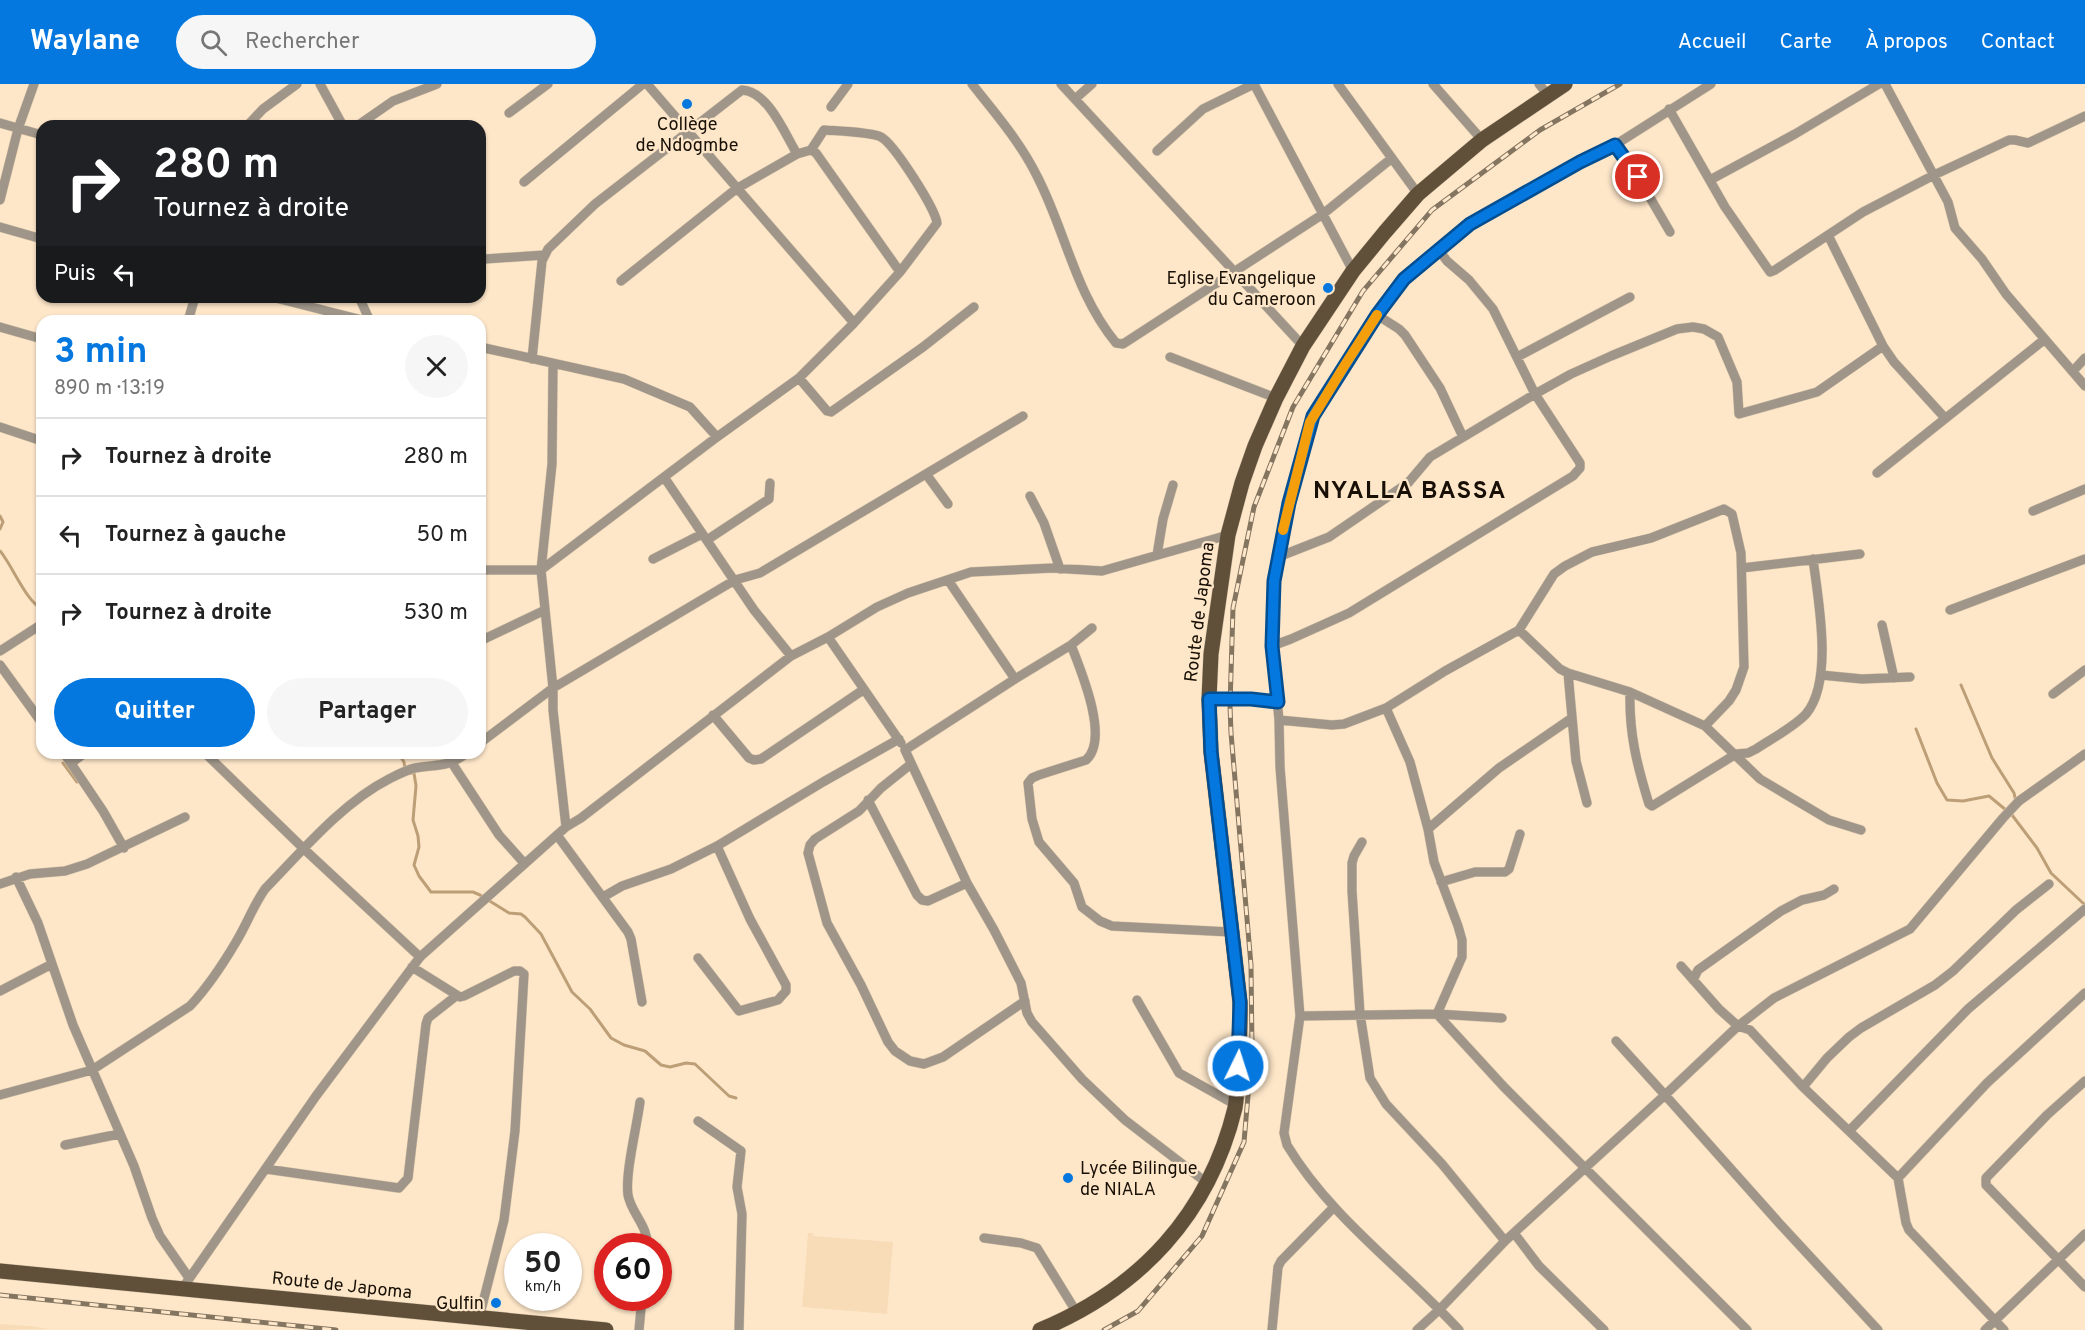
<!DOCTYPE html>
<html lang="fr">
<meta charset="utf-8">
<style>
body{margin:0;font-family:Overpass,sans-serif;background:#f6f6f6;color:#222;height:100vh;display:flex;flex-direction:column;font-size:22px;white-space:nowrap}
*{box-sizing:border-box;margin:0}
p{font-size:20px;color:#767676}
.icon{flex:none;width:33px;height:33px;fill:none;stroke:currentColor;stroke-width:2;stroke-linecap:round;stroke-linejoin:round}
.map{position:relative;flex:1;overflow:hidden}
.panel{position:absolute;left:36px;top:231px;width:450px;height:444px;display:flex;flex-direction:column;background:#fff;border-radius:18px;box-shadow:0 2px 4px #0004}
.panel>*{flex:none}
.banner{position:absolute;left:36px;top:36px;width:450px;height:183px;border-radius:18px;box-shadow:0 2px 4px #0004;background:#202124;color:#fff;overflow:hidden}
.speed{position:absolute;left:504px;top:1149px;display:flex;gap:12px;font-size:30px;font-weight:700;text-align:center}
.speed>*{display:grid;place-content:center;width:78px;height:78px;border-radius:50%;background:#fff;box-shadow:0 2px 4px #0004;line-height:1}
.speed small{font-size:15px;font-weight:400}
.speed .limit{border:9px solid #d22;background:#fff;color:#111}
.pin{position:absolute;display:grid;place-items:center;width:51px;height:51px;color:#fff;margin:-26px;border:3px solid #fff;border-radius:50%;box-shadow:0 2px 6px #0007}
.me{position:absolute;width:66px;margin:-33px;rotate:4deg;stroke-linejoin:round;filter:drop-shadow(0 0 4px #0008)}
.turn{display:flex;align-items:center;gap:21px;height:126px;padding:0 18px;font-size:27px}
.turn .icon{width:78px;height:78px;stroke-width:2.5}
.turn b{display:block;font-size:42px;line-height:51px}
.then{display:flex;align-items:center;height:57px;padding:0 18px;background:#0003;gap:12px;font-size:22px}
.round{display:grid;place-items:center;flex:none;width:63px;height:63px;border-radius:32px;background:#f6f6f6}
.headline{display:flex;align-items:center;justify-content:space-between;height:102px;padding:0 18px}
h1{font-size:36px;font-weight:700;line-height:45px;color:#0478df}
.primary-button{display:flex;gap:12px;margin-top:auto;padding:12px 18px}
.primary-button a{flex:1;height:69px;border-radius:36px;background:#0478df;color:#fff;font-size:24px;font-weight:700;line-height:69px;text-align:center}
.primary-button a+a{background:#f6f6f6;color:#222}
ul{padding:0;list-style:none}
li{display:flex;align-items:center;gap:18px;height:78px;padding:0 18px;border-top:2px solid #e0e0e0}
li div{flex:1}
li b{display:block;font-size:22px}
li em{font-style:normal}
header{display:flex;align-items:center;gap:36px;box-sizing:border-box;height:84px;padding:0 30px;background:#0478df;color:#fff}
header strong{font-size:28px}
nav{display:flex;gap:33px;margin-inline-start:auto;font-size:21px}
.search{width:420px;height:54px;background:#f6f6f6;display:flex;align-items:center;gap:15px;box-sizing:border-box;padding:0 21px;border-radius:33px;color:#767676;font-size:22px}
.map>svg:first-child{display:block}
.built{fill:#f8dcb8}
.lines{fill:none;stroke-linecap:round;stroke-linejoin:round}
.stream{stroke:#bd9f77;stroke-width:3}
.street-casing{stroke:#d9c5aa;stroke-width:10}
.primary-casing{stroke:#d9c5aa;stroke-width:16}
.street{stroke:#9f9589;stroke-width:9}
.primary{stroke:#60503a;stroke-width:15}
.rail-casing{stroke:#847561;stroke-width:5}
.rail{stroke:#fee7c9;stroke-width:3;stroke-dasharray:9;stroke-linecap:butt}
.route-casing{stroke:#034e91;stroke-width:15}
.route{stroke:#0478df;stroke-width:10}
.slow{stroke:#f59e0b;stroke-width:10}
.poi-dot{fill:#0478df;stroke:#fee7c9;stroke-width:2}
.labels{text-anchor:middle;stroke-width:4.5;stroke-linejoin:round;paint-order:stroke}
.poi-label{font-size:18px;fill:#181006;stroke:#fee7c9;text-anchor:end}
.street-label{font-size:18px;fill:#181006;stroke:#fee7c9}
.district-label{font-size:24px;font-weight:bold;letter-spacing:1.5px;fill:#181006;stroke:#fee7c9}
</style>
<header>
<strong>Waylane</strong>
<div class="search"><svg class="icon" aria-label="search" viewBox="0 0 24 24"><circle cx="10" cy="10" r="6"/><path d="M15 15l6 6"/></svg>Rechercher</div>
<nav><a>Accueil</a><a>Carte</a><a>À propos</a><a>Contact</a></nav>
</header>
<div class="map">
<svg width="2085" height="1246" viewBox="0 0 2085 1246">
<rect width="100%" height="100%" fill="#fee7c9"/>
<!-- built -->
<path class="built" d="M808,1149H813V1152L893,1158L887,1230L802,1223Z
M0,1240L30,1242L50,1245L0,1246Z"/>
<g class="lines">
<!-- stream -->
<path class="stream" d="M0,432L3,438L0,445
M0,467C11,479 28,521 42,524
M1961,601L1992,674L2014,709L2016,718
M1916,645L1937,699L1947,716L1963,717L1989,712L2012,731L2037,764L2051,789L2085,821
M398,669L404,678L405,685
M63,679L77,698
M410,689H414L416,702L413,736L418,752L419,763L414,781L419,792L431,808H473L480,811L509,829L521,830L525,833L541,850L572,908L590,925L611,954L624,961L645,967L661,981L670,983L686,979L695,980L729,1012L736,1014"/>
<defs>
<path id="street" d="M320,0L343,42
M972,0C996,30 1021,59 1038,94C1066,149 1075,209 1116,259L1123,260L1323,130L1392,74
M1061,0L1303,262
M1254,0L1353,187
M1338,0L1418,110
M1433,0L1482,56
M1539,0L1547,10
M1885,0L1948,118L1955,144L1982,175L2006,210L2085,302
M1075,15L1092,0
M831,23L848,0
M1669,25L1725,123L1770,188L1775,186L1863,128L1934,91L2009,56H2015L2028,59L2085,32
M509,29L548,0
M0,39L42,51
M247,42L263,25L297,0
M357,42L393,17L437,0
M1615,61L1711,0
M811,66L824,46C837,47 871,48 881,53C894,60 935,124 937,139L900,188
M1157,67L1203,25L1254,0
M1710,96L1795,50L1879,0
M524,98L643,0
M0,116L18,45L34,0
M0,143L42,155
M1828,151L1883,262L1894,278L1945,334
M485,175L544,171
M621,197L736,105L797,70L811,66L816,69L900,188L854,239
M272,213L366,237
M359,213L370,237
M1377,231L1399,245L1405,251L1440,304L1463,353
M188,237L195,213
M0,243L42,255
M480,263L624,295L690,323L717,353
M1170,273L1276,314
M1517,273L1630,213
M532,275L542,177L548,165L595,120L742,6C768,7 785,50 797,70
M553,280L552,380L541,486L553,604V626L566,743
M2073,287L2085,274
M799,294L827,327L831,328L923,263L974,223
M0,343L42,357
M1877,389L2045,255
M926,390L948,420
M664,393L754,526L791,572
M1030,412L1044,439L1060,485
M2033,427L2085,405
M707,456L769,415L770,399
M1157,471L1163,435L1173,401
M1278,473L1329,453L1408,399L1430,373L1535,310L1571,290L1611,272L1677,245L1693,243L1704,245L1718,253L1737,298L1739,330L1817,308L1883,262
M653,475L702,450
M1742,484L1860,470
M480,486H541L717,353L799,294L854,239L647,0
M948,496L1015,595
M1950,526L2085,475
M1882,541L1894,594
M1092,544L1071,561L1015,595L905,666L967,799L994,846L1021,899L1027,929L1032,938L1082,995L1125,1036L1207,1099
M1519,546L1554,490L1565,482L1592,468L1651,454L1724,425L1732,430L1741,469L1744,583L1736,606L1729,617L1705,642
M828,553L901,659
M480,557L545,526
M1071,561C1081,587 1110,655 1086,676L1039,691L1032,694L1028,699L1032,735L1039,758L1074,799L1082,823L1100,837L1112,842L1231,848
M1272,562L1291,555L1349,529L1573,392L1580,384V379L1535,310L1493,225L1469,196L1447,177L1438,165
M0,567L42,540
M0,581L42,639
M1568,589L1576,677L1587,719
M1821,591L1862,595L1910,593
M1630,608C1629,650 1637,681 1649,720L1652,722L1736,670L1748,669L1756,665C1771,655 1794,643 1806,630C1834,597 1818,515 1813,475
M2053,610L2085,586
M1209,615H1251L1278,618
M1386,624L1344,640L1332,641L1279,636L1272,562L1274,497L1289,419L1313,332L1343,283L1405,195L1471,140L1580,78L1615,61L1638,93L1670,148
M713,631L749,674L754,676L761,675L863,606
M1279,636L1280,683L1300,932L1284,1049L1287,1061C1331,1134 1402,1184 1459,1246
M480,659L553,604L735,496L760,489L1023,332
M64,669L103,727L124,764
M205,669L304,765L420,873
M71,679L85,669
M452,679L499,751L524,779
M911,680L881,704L859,727L815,755L810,761L808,769L827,839L861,901L888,958L895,967L910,977L924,980L943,973L1025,917
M868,716L917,811L922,816L928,817L967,799
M1428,745L1499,684L1572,634
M557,751L628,848L631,855L642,918
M1362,758L1354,772L1352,779V807L1360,930L1370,994L1386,1020L1442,1080L1505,1157
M16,793L38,839L73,941L134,1082L152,1134L160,1152L189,1194
M1441,798L1475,788H1505L1509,785L1520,750
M0,800L30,790L65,787L87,780L185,733
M603,813L622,802L671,785L717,762L823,698L899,655
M698,874L739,927L778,916L786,907V901L750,835L717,762
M1681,882L1719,925L1738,942L1750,946L1803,1003L1898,1094L1906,1139L1909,1146L2004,1246
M412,883L460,913L464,912L514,887H520L524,890L515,1047L504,1136L479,1234
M1693,896L1698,886L1781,827L1802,816L1824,811L1834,805
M0,907L52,880
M1137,916L1179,989L1236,1021
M1300,932L1437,930L1504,1003L1747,1246
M1502,934L1437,930L1462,873V856L1458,842L1434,778L1428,745L1410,678L1386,624L1445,587L1519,546L1560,585L1568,589L1630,608L1705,642L1760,695L1829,736L1861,746
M1616,957L1665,1011L1738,942L1774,914L1910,845L2003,734L2019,717L2085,670
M2085,997L2047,1031L1986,1094V1101L2085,1203
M1803,1003L1827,974L1849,953L1861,944L1935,901L1953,887L2016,826L2049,800
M0,1011L92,986L190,922C207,904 223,880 236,858C247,840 253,822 265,805C302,767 342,719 389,695C397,691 406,686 415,684C437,680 447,684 467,669
M640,1018C637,1042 625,1089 628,1111C631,1129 649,1143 647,1162
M698,1037L741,1067L737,1103L742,1130L739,1246
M1849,1047L1968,925L2085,825
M65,1061L119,1050
M266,1085L399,1104L408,1094L426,940L428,934L456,912
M1898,1094L1987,999L2085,909
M1514,1149L1539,1182L1604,1246
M984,1154L1021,1159L1037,1164L1077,1229
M182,1205L316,1012L420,873L566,743L581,734L791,572L828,553L877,523L908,509L971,488L1053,484L1102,487L1228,451
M639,1246L642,1214
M1272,1246L1278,1183L1281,1177L1333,1124
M1417,1246L1440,1225L1505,1157L1665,1011L1779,1139L1878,1246
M1985,1246L2085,1150"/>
<path id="primary" d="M0,1187L606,1246
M1040,1246C1141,1204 1209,1130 1235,1024C1237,1013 1237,1002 1237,992C1239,967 1241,943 1240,918L1211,668L1209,615L1211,570L1228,451L1242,399L1255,362L1276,314L1303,262L1353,187L1385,148L1418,110L1482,56L1565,0"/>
</defs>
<!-- street casing -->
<use href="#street" class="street-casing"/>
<!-- primary casing -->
<use href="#primary" class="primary-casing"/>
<!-- street -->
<use href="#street" class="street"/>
<!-- primary -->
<use href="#primary" class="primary"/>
<defs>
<path id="rail" d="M0,1211L336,1246
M1104,1246L1138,1227L1202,1152L1244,1058L1252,965L1251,881L1231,649L1230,622L1233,524L1254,423L1293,323L1363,207L1432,126L1540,46L1620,0"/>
</defs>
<!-- rail casing -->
<use href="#rail" class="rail-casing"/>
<!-- rail -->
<use href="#rail" class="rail"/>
</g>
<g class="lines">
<defs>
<path id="route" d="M1238,982L1240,918L1211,668L1209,615H1251L1278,618L1272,562L1274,497L1289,419L1313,332L1377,231L1404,195L1470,140L1580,78L1615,61L1638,93"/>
</defs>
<!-- route casing -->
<use href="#route" class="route-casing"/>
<!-- route -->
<use href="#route" class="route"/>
<!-- slow -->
<path class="slow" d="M1283,446L1310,338L1343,284L1377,231"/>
</g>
<!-- markers -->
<g class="poi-dot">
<circle cx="687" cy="20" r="6"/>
<circle cx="1328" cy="204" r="6"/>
<circle cx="1068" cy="1094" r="6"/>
<circle cx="496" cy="1219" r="6"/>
</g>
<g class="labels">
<!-- poi labels -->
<g class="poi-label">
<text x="687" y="46" text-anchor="middle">Collège<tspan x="687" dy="21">de Ndogmbe</tspan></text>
<text x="1316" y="200">Eglise Evangelique<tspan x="1316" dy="21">du Cameroon</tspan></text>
<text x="1080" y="1090" text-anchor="start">Lycée Bilingue<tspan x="1080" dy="21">de NIALA</tspan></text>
<text x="484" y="1225">Gulfin</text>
</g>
<!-- street labels -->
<g class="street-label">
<text transform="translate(1199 528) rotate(-83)" y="6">Route de Japoma</text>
<text transform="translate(342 1201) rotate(6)" y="6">Route de Japoma</text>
</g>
<!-- district labels -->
<g class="district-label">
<text x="1410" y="414">NYALLA BASSA</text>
</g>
</g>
</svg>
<div class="speed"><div>50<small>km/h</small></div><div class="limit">60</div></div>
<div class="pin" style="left:1638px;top:93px;background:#d93025"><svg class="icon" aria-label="arrive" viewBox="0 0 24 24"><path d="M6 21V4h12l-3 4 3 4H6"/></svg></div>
<svg class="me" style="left:1238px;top:982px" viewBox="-20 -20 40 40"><circle r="17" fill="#0478df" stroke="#fff" stroke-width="3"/><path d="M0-11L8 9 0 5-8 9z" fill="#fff"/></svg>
<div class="banner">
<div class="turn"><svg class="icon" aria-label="right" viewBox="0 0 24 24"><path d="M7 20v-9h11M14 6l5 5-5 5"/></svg><div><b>280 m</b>Tournez à droite</div></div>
<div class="then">Puis<svg class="icon" aria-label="left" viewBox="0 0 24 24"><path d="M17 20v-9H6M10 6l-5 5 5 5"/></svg></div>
</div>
<section class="panel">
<div class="headline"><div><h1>3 min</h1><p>890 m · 13:19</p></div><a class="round"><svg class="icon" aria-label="close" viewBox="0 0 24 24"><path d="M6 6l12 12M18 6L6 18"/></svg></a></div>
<ul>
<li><svg class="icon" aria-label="right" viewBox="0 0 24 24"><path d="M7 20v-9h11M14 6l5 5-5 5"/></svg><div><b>Tournez à droite</b></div><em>280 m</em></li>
<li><svg class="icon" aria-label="left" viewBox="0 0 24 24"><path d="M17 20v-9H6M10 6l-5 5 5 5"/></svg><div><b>Tournez à gauche</b></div><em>50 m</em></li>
<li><svg class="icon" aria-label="right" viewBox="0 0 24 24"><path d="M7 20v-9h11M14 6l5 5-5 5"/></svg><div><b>Tournez à droite</b></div><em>530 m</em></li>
</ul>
<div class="primary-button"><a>Quitter</a><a>Partager</a></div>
</section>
</div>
